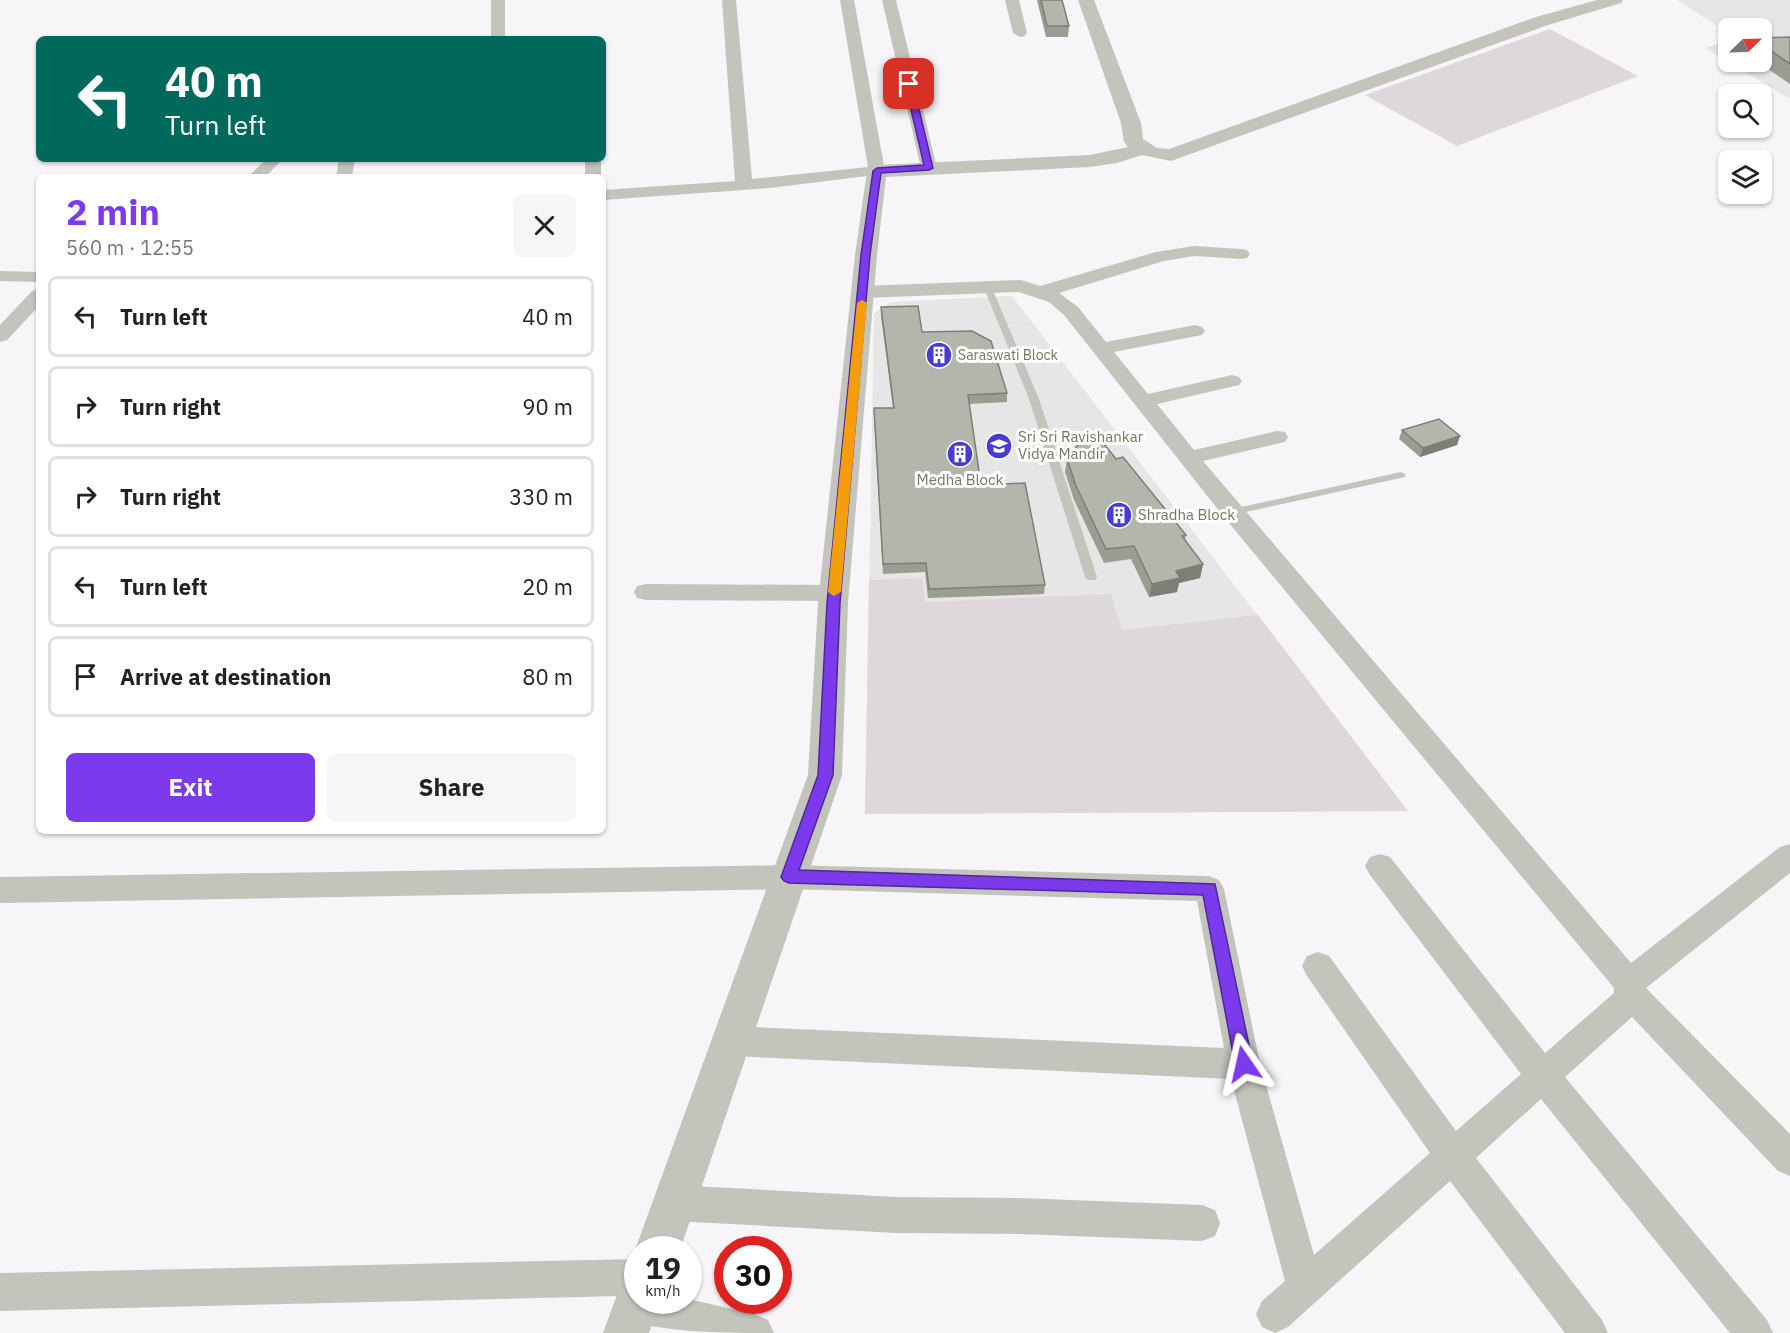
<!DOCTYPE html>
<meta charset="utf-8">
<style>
body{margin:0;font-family:"IBM Plex Sans",sans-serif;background:#f6f6f6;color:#222;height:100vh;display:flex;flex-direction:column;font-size:22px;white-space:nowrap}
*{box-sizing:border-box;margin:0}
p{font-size:20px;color:#767676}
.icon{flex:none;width:33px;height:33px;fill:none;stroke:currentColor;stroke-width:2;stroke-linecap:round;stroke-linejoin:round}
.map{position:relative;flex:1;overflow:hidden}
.panel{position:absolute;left:36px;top:174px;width:570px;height:660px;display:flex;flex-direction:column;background:#fff;border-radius:9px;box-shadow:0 2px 4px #0004}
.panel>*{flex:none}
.top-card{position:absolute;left:36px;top:36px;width:570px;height:126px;border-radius:9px;box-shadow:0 2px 4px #0004;background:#00695c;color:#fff;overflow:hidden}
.needle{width:39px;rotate:67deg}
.controls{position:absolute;left:1718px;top:18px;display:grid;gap:12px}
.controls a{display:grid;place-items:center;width:54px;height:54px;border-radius:9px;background:#fff;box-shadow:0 2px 4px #0004;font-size:30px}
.speed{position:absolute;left:624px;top:1236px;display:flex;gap:12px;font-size:30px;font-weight:700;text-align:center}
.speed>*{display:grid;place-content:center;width:78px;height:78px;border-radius:50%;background:#fff;box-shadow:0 2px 4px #0004;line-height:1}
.speed small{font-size:15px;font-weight:400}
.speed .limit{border:9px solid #d22;background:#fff;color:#111}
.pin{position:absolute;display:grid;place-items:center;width:51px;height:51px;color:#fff;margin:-26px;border-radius:12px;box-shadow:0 3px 9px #0006}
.me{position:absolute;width:66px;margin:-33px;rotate:349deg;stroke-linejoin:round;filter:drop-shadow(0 0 4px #0008)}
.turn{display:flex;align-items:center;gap:21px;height:126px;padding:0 30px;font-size:27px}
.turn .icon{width:78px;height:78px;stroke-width:2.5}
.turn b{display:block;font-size:42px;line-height:51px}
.round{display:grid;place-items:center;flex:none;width:63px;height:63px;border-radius:9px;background:#f6f6f6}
.headline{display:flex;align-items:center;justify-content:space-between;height:102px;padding:0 30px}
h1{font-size:36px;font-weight:800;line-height:45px;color:#7c3aed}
.button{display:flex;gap:12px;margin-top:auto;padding:12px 30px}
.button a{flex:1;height:69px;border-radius:9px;background:#7c3aed;color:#fff;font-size:24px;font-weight:800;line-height:69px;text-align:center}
.button a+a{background:#f6f6f6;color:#222}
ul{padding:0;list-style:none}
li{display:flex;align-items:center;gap:18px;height:81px;margin:0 12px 9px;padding:0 18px;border:3px solid #e0e0e0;border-radius:9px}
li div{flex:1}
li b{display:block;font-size:22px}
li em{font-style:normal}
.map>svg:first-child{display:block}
.built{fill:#e7e6e6}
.green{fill:#ded7db}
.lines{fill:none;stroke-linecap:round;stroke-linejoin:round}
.service{fill:#c3c5bd;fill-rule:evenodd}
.minor{fill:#c3c5bd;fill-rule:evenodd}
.tertiary{fill:#c3c5bd;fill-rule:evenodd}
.wall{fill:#9a9d92}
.shaded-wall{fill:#7d7f77}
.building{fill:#b3b6aa;stroke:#7d7f77;stroke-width:1.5}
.route{fill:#7c3aed;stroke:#51269a;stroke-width:1.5}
.slow{fill:#f59e0b}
.labels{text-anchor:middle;stroke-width:6;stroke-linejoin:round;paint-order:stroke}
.far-poi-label{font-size:14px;fill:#717861;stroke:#fff;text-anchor:start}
.poi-label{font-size:15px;fill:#717861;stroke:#fff;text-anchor:start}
</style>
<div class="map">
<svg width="1790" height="1333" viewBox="0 0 1790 1333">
<rect width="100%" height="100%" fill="#f7f5f8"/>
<!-- built -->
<path class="built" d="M1677,0H1790V99L1705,48L1728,40V62H1761V28H1728V33Z
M1012,296L1408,811L865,814L874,313L891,302Z"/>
<!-- green -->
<path class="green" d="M1550,29L1638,76L1457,146L1365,95Z
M922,578L925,602L1111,594L1122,630L1258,615L1408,811L865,814L869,580Z"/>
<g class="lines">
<!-- service -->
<path class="service" d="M988,285L992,288L1039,399L1097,577L1095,580H1087L1085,577L1029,399L984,288Z
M1401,472L1406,475L1405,477L1232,515L1227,512L1232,509Z"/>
<!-- minor -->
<path class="minor" d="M491,0H505V39H491Z
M722,0H736L752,179L868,167L840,0H854L885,171L883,174L770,188L603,200V190L735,181Z
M882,0H896L937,168L935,171H923L921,168Z
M1005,0H1019L1027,33L1025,36L1020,37L1013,33Z
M266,159H283L265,177H248Z
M339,159H355L352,177H336Z
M585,159H601V177H585Z
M1194,246L1241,249L1247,250L1250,254L1247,258L1241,259L1194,256L1164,261L1059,293L1078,307L1106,342L1195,325L1202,327L1205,331L1202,335L1114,352L1148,394L1232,375L1239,377L1242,381L1239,385L1157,404L1194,450L1277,431L1285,432L1288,437L1285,442L1203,461L1631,963L1780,847L1790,844V873L1646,988L1790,1134V1176L1778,1171L1632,1017L1565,1077L1767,1320L1773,1333H1730L1541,1099L1476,1158L1602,1320L1608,1333H1565L1450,1181L1288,1327L1275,1333L1262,1327L1256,1314L1262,1301L1285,1281L1231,1079L731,1056L720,1052L715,1041L720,1030L731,1026L1224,1048L1197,901L789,889L0,903V877L789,865L1209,876L1219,880L1224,889L1260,1064L1314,1255L1430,1153L1307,976L1302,966L1307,956L1318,952L1329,956L1456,1131L1521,1074L1370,875L1365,866L1370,857L1380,854L1390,857L1545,1053L1614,993V988L1224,517L1064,315L1049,302L1019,292L863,298L856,296L854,292L856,288L863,286L1021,280L1040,286L1156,252Z
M0,271L39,272V282L0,281Z
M39,289V306L7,340L0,342V325L32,291Z
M646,584L834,585L843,587L846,593L843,599L834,601L646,600L637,598L634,592L637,586Z
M674,1185L896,1197L1019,1198L1202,1205L1215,1210L1220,1223L1215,1236L1202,1241L1019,1234L896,1233L674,1221L661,1216L656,1203L661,1190Z
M638,1259V1300L688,1299L755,1314L768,1320L774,1333C723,1333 669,1333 621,1319L615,1306L620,1296L0,1311V1273Z"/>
<!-- tertiary -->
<path class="tertiary" d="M1078,0H1094L1141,123L1143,139L1157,148L1169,149L1536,17L1597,0H1623L1621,3L1548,25L1171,161L1142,155L1117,163L1090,167L886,177L877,255L848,603L842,775L680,1250H638V1257L635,1250L808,775L818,603L855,255L867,171L870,167L877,165L1090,155L1128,147L1124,142L1121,123Z
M638,1274V1300H660L649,1333H603L622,1281Z"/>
</g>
<!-- wall -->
<path class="wall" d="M1037,0H1062L1069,26L1068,37H1046Z
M1790,37V84L1758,62H1761V38Z
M881,307L922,332L1007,393V402L969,404L981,485L1045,585L1044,594L928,598L925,572L883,574L874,418L893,408L881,316Z
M1402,430L1457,445L1420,457L1399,439Z
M1067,459H1116L1186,535L1185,540L1203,564L1200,578L1179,583L1177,592L1149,597L1131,559L1104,563L1074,500L1065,472Z"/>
<!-- shaded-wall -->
<path class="shaded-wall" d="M1460,436L1457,445L1420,457L1423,448Z
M1203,564L1200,578L1179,583L1177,592L1149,597L1152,584L1176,571Z"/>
<!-- building -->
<path class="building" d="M1041,0H1062L1069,26H1047Z
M1790,37V64L1761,44V38Z
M918,306L922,332L972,331L991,341L1007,393L968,395L981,485L1025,483L1045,585L929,589L926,563L883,564L874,408H894L881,307Z
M1439,419L1460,436L1423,448L1402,430Z
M1097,435L1116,459L1123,457L1186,535L1182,536L1203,564L1176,571L1180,578L1152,584L1134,546L1106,549L1076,486L1067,459L1084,437Z"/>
<!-- route -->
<path class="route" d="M909,81L913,84L933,168L929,170L881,173L870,255L840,603L833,775L799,870L1215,884L1253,1064L1250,1070L1244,1072L1238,1070L1235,1064L1203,895L789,883L784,881L781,877L818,775L827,603L861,255L873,171L877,168L924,165L905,84Z"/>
<!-- slow -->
<path class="slow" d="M862,300L867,303L841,592L834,596L828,592L857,303Z"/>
<!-- icons -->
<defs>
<symbol id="building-disc" viewBox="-11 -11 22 22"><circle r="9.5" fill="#493ad3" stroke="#fff"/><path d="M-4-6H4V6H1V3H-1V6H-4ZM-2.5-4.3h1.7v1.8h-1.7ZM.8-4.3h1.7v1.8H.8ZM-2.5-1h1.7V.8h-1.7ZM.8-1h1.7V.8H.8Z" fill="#fff"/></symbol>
<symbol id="school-disc" viewBox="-11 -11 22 22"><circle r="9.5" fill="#493ad3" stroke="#fff"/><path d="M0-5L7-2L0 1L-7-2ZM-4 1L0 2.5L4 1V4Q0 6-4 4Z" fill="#fff"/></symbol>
</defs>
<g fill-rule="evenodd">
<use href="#building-disc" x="924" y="340" width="30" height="30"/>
<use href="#school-disc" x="984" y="431" width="30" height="30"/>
<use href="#building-disc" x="945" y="439" width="30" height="30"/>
<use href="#building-disc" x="1104" y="500" width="30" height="30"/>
</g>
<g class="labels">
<!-- far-poi labels -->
<g class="far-poi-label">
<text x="958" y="360">Saraswati Block</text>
</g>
<!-- poi labels -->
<g class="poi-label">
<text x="1018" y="442">Sri Sri Ravishankar<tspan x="1018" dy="17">Vidya Mandir</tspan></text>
<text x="960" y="485" text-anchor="middle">Medha Block</text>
<text x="1138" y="520">Shradha Block</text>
</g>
</g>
</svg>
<div class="controls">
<a><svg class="needle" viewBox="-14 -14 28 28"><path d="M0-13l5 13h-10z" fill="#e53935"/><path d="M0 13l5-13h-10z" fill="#767676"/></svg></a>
<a><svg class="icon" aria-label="search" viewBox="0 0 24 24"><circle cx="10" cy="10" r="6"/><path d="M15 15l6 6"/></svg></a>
<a><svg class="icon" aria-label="layers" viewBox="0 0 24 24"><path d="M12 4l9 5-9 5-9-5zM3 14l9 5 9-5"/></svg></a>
</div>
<div class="speed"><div>19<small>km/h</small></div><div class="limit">30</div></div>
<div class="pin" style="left:909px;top:84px;background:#d93025"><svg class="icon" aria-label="arrive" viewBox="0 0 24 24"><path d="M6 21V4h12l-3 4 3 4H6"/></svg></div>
<svg class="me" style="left:1244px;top:1064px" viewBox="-20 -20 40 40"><path d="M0-17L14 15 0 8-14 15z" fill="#7c3aed" stroke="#fff" stroke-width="4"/></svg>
<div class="top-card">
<div class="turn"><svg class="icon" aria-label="left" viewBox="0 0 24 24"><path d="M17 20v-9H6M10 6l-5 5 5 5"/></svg><div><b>40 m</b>Turn left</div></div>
</div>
<section class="panel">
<div class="headline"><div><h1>2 min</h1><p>560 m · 12:55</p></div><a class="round"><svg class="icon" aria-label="close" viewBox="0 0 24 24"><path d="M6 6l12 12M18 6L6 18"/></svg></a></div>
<ul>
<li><svg class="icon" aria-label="left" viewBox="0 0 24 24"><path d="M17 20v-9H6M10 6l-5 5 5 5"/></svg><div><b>Turn left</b></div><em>40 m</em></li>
<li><svg class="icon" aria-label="right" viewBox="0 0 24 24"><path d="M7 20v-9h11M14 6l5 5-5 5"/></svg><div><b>Turn right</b></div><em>90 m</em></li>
<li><svg class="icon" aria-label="right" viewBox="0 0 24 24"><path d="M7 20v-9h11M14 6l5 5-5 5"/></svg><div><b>Turn right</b></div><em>330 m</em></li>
<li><svg class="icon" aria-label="left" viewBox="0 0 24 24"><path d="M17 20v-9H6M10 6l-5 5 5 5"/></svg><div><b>Turn left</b></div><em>20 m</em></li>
<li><svg class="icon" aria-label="arrive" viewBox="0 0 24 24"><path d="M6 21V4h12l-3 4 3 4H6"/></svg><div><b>Arrive at destination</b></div><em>80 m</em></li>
</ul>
<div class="button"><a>Exit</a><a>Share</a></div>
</section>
</div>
